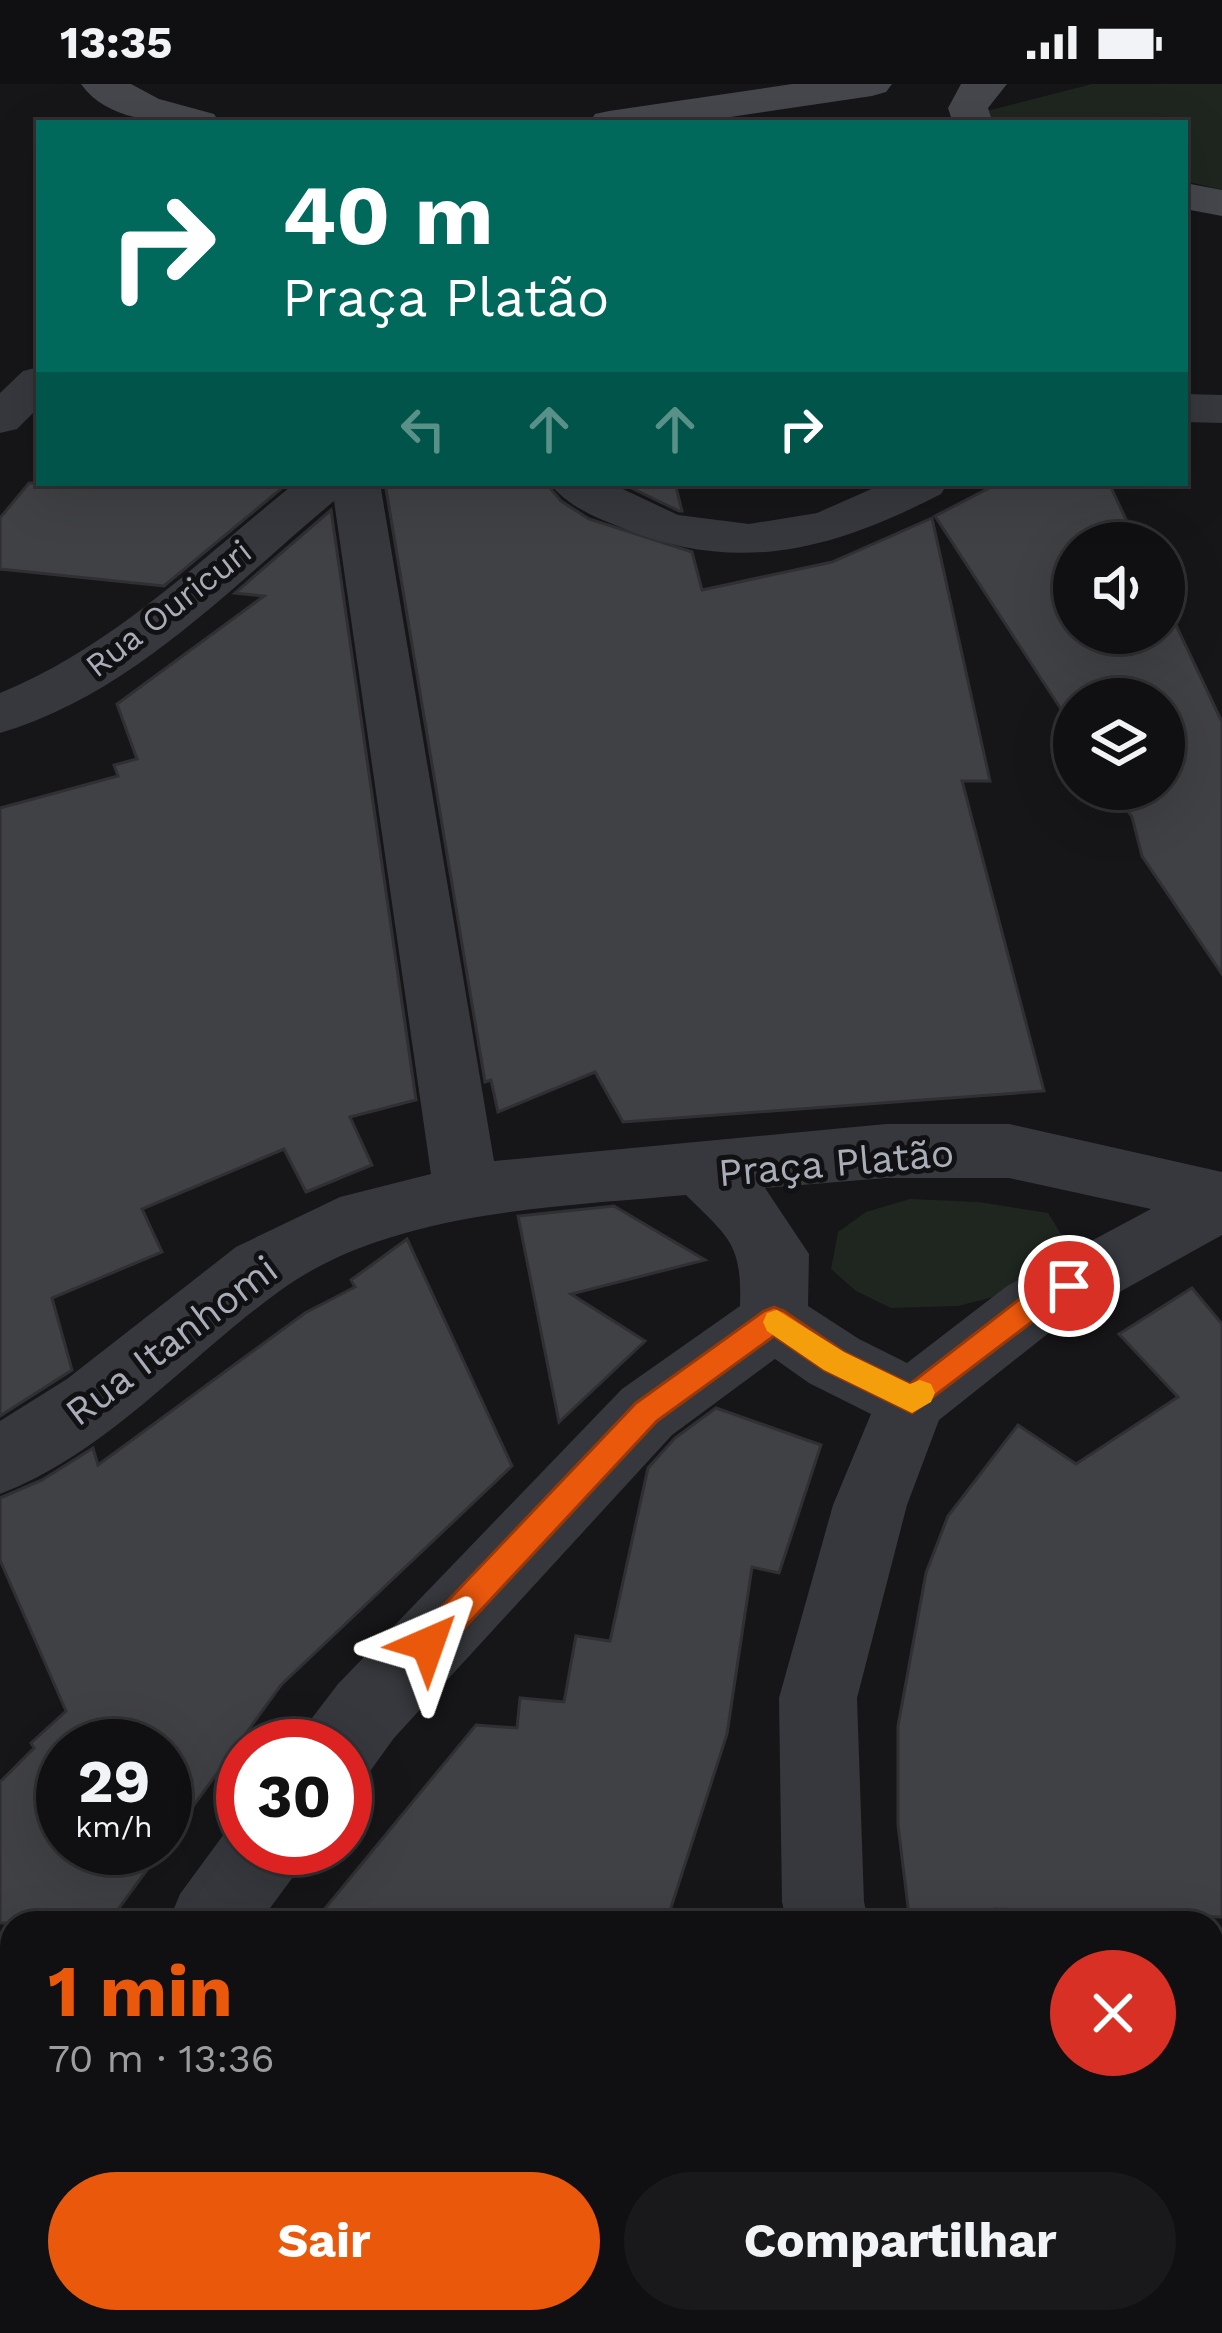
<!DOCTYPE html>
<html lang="pt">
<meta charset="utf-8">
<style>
body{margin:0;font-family:"Work Sans",sans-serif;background:#19191b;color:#f1f3f6;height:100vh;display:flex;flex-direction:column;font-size:45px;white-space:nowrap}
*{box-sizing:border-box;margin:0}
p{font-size:39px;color:#9c9d9f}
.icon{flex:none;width:66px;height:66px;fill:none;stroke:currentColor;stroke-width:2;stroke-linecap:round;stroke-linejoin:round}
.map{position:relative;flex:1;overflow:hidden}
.drawer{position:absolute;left:0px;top:1827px;width:1224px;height:423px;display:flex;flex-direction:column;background:#101012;border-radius:36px 36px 0 0;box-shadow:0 12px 48px #0002,0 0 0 3px #303032}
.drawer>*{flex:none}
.top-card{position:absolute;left:36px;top:36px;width:1152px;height:366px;border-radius:0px;box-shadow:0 12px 48px #0002,0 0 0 3px #303032;background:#00695c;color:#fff;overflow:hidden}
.fabs{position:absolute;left:1053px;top:438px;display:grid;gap:24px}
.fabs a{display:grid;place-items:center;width:132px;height:132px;border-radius:50%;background:#101012;box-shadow:0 12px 48px #0002,0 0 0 3px #303032;font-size:60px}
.speed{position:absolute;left:36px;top:1635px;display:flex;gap:24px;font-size:60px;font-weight:700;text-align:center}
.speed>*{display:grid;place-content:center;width:156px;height:156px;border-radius:50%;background:#101012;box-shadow:0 12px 48px #0002,0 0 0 3px #303032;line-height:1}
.speed small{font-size:30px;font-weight:400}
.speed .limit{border:18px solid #d22;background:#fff;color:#111}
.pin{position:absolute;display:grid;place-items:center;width:102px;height:102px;color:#fff;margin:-51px;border:6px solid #fff;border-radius:50%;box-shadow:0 3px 12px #0007}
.me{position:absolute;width:132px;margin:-66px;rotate:43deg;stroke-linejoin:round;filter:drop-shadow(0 0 9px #0008)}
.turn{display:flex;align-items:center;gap:42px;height:252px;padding:0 48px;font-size:54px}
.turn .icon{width:156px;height:156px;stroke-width:2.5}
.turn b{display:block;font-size:84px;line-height:102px}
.lanes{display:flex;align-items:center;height:114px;padding:0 48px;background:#0003;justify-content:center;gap:60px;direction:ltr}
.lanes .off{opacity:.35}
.round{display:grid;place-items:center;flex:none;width:126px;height:126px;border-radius:63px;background:#19191b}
.summary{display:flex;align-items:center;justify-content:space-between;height:204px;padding:0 48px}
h1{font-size:72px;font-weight:700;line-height:90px;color:#ea580c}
.button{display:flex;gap:24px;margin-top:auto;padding:24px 48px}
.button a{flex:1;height:138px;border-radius:72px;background:#ea580c;color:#fff;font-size:48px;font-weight:700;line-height:138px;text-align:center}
.button a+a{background:#19191b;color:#f1f3f6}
.status{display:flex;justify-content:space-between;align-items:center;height:84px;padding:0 60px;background:#101012;direction:ltr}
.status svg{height:33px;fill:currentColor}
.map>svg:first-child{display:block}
.green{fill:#1e261f}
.building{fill:#404145;stroke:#303034;stroke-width:3}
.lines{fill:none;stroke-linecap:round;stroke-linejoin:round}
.minor{fill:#37383d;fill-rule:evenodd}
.tertiary{fill:#37383d;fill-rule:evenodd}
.secondary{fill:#45474d;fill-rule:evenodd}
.route{fill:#ea580c;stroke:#983908;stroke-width:3}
.slow{fill:#f59e0b}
.labels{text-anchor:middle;stroke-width:10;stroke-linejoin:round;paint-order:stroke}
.far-street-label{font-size:33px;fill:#a8adb8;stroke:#111113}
.street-label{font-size:39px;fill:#a8adb8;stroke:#111113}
</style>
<div class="status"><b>13:35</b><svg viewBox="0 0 49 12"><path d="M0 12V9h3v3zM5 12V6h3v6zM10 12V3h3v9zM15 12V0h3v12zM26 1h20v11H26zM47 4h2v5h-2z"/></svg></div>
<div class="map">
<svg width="1222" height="2249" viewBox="0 0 1222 2249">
<rect width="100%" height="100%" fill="#161618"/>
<!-- green -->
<path class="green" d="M1092,0H1222V106L1185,97V39L944,38Z
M910,1115L978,1118L1048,1129L1063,1153L1068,1179L1037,1202L958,1222L891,1224L856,1207L831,1185L838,1148L866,1128Z"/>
<!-- building -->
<path class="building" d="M29,399H288L164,502L0,485V434Z
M385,399H546L561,417L589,435L692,468L702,506L832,478L932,434L990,697H962L1044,1007L623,1038L595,988L498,1028L491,996L485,998Z
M621,399H675L682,427H679Z
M999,399H1109L1137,459H1074V549H1164V516L1222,638V890L1142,772L1132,733L1113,705H1164V615H1074V645L935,432Z
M331,426L416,1016L350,1033L372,1081L306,1108L284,1065L142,1125L162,1168L52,1214L72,1286L0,1332V724L118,692L114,681L137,675L117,620L264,512L235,509Z
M614,1122L705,1176L571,1210L645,1257L559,1338L518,1132Z
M407,1155L512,1382L281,1601L165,1761V1662H63V1764H163L108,1839H0V1698L34,1664L31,1659L66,1627L0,1476V1414L42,1396L93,1364L98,1381L305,1229L355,1203L351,1196Z
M1192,1204L1222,1240V1833L996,1825L999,1839H910L898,1741V1642L926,1489L948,1432L1018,1341L1076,1380L1178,1313L1119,1250Z
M716,1324L821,1361L779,1489L752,1483L727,1650L666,1839H313L476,1641L517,1644L520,1614L564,1618L576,1552L610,1557L648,1384L675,1354Z"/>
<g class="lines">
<!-- minor -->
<path class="minor" d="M1185,310L1222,311V339L1185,338Z
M295,399H380L494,1077L886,1040H1009L1222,1088V1151L1055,1244L939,1336L907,1421L857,1614L864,1818L869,1839H787L782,1818L779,1614L833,1421L871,1330L809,1299L775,1275L672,1351L394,1654L368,1690L345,1699V1662H301L312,1634L338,1600L622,1305L740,1222C742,1159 729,1154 686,1111C556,1123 390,1127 281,1206C189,1272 108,1369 0,1410V1337L67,1295L236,1163L340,1113L431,1090L334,417C232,502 131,611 0,649V609C113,563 202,474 295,399ZM886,1094H1009L1151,1125L1007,1202L907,1279L859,1255L808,1222L809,1170L765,1104Z
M550,399H610L678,431L749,440L817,429L885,399H948L941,410C832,466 738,492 620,443C596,434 564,420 550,399Z
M243,1732V1764H305L293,1793L259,1839H168L180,1810L235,1735Z
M12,2096V2196L0,2201V2101Z
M932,2238H1028L1032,2249H936Z"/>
<!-- tertiary -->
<path class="tertiary" d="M39,283V323L17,345L0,349V309L23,287Z"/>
<!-- secondary -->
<path class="secondary" d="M81,0H131L159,15L214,30L220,39C176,39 110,42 81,0Z
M792,0H892L886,8L872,12L690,39H589L595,30L609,27Z
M961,0H1007L988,24L993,39H953L948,24Z
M1185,99L1222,106V132L1185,125Z"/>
</g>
<!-- route -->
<path class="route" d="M1069,1190L1079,1194L1083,1202L1079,1211L1041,1231L912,1329L824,1286L774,1252L657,1337L439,1571L428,1576L417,1571L412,1560L417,1549L636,1319L764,1227L774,1223L784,1227L844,1268L910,1300L1021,1214Z"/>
<!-- slow -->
<path class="slow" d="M777,1226L844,1268L910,1300L920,1296L931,1300L935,1309L931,1318L912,1329L824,1286L767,1247L763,1238L767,1229Z"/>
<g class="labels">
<!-- far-street labels -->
<g class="far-street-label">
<text transform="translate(168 524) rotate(-38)" y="12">Rua Ouricuri</text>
</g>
<!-- street labels -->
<g class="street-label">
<text transform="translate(836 1078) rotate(-5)" y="14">Praça Platão</text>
<text transform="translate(171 1256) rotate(-37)" y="14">Rua Itanhomi</text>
</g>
</g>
</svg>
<div class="fabs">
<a><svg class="icon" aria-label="sound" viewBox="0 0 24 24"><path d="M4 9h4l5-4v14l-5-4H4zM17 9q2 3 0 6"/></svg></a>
<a><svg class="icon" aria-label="layers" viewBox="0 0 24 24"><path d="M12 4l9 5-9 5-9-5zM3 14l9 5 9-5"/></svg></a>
</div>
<div class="speed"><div>29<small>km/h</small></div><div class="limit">30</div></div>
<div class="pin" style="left:1069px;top:1202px;background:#d93025"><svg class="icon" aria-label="arrive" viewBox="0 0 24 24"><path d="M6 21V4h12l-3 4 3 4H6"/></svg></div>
<svg class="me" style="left:428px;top:1560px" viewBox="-20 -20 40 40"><path d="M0-17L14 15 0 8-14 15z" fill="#ea580c" stroke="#fff" stroke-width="4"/></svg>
<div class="top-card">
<div class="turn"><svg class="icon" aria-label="right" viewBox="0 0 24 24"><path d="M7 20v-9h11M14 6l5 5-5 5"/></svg><div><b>40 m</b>Praça Platão</div></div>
<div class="lanes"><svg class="icon off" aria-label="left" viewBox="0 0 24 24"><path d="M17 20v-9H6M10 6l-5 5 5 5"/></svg><svg class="icon off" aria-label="ahead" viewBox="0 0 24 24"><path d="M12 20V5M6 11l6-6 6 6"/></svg><svg class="icon off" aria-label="ahead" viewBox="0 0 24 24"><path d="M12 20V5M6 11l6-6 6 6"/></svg><svg class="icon" aria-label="right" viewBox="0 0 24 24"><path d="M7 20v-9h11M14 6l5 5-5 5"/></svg></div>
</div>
<section class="drawer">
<div class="summary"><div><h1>1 min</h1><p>70 m · 13:36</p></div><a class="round" style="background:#d93025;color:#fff"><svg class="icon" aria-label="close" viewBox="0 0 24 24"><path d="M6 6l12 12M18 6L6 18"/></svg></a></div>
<div class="button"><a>Sair</a><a>Compartilhar</a></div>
</section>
</div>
